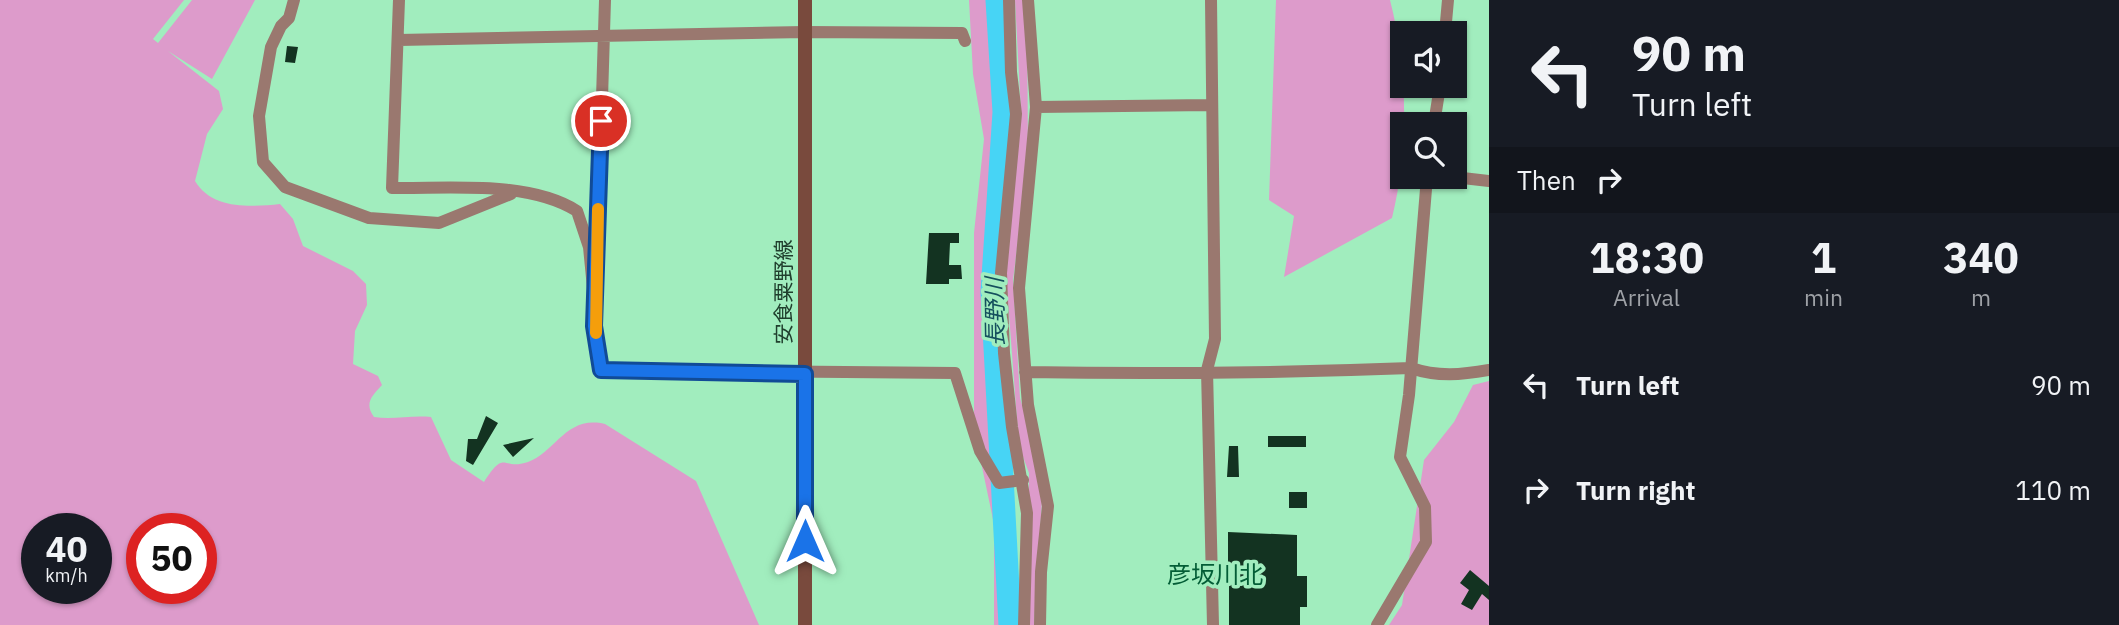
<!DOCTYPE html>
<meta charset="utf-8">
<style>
body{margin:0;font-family:"IBM Plex Sans","Noto Sans JP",sans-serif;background:#20242c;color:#f1f3f6;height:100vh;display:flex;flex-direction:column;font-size:26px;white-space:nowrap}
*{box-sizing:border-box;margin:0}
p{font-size:23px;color:#9ea1a6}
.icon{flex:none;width:38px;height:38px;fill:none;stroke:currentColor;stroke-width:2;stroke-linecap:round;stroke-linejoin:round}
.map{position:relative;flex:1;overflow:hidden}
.details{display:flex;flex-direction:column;background:#171b24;width:630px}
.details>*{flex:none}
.guide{background:#171b24;color:#f1f3f6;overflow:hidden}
.fabs{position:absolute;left:1390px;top:21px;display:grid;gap:14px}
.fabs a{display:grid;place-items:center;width:77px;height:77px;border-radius:0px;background:#171b24;box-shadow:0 2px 5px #0004;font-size:35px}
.speed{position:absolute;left:21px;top:513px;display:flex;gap:14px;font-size:35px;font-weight:700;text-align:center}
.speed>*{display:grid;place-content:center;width:91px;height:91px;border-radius:50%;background:#171b24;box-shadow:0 2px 5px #0004;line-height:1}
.speed small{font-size:18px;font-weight:400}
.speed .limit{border:10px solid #d22;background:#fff;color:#111}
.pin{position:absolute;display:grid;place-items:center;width:60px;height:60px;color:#fff;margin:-30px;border:4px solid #fff;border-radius:50%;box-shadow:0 2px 7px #0007}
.me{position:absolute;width:77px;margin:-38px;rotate:0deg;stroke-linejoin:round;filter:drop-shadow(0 0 5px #0008)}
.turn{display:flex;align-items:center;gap:24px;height:147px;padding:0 28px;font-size:32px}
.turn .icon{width:91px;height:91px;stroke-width:2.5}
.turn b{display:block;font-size:49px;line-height:60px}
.then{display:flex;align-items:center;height:66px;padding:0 28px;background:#0003;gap:14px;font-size:26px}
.eta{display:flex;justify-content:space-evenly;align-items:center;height:119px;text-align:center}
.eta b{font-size:42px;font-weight:800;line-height:49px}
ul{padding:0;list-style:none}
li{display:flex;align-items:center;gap:21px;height:105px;padding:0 28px}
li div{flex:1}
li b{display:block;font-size:26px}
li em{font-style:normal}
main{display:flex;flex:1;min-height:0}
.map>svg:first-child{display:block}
.green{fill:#dd9bcb;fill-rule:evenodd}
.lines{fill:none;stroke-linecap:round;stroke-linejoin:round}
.river{stroke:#47d4f5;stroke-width:23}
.building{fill:#133321}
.minor{stroke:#9a786f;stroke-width:12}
.secondary{stroke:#794a3d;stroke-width:14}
.route-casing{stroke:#114b97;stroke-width:18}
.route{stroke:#1a73e8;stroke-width:12}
.slow{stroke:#f59e0b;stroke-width:12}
.labels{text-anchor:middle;stroke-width:7;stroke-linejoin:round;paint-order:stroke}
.street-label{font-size:21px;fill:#203f2d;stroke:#a1edbe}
.water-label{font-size:23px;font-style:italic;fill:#144f5d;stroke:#a1edbe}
.quarter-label{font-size:24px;fill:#035d36;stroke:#a1edbe}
</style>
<main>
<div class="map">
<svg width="1489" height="625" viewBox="0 0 1489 625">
<rect width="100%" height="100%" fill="#a1edbe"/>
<!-- green -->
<path class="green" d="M0,0H184L153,39L158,43L192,0H255L212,79L168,51L219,91L223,109L207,134L195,181C212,210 252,207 280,204L293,219L303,246L353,271L366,284L367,305L355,331L353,364L378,376L382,385C372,396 364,403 374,417C393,420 411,415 431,417L451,460L484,482C506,448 501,471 528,462C556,452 566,415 605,424L696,481L759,625H0ZM96,528V588H37V528ZM201,528V588H142V528Z
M969,0H991L999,111L989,254V325L992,415L1011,517V625H994V524L974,429V233L984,139L973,74Z
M1015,0H1027L1028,161L1013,280L1020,398L1034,446L1042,501L1034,625H1027L1029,473L1019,446L1006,275L1021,112Z
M1276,0H1390C1408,70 1409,149 1392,218L1284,277L1294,216L1269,200Z
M1489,381V625H1389L1402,605L1424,460L1454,422L1473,385Z"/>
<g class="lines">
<!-- river -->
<path class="river" d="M997,0L1004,112L992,292L1010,625"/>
</g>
<!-- building -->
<path class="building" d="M287,46L298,47L295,63L285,62Z
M929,233H959V243H950L949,265H961L962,279H949V284H926Z
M486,416L498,423L473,465L466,461L468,439H477Z
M1268,436H1306V447H1268Z
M534,438L513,457L503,445Z
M1229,446H1238L1239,477H1227Z
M1289,492H1307V508H1289Z
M1228,532L1297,535V576H1307V607H1300V625H1229V582H1221L1220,566H1228Z
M1470,570L1489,586V600L1482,594L1472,610L1461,604L1469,590L1460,583Z"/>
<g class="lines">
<!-- minor -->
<path class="minor" d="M294,0L289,18L281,26L271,47L259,116L263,162L285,187L369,218L439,223L511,194
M399,0L392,188C449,189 528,180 577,211L589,247L601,370L955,373L980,451L999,483L1023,480
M1009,0L1011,72L1016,114L1001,273L1004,353L1012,427L1027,513L1024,625
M1028,0L1036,107L1019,288L1028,405L1048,506L1041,572L1040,625
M1211,0L1215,339L1207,370L1213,625
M1445,33L1448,0
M399,40L805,32L962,33L965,41
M1036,107L1210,105
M1434,124L1440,86
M1454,177L1489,181
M597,262L605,0
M1025,372C1154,374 1282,373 1411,368C1437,377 1462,375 1489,370
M1377,625L1426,542L1425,507L1400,457L1409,395L1427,177"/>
<!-- secondary -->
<path class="secondary" d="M805,0V625"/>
</g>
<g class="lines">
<defs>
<path id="route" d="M601,121L594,326L601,370L805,374V541"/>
</defs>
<!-- route casing -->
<use href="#route" class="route-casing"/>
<!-- route -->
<use href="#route" class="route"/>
<!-- slow -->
<path class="slow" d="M596,333L598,209"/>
</g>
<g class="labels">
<!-- street labels -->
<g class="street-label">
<text transform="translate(784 292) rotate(-90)" y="7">安食粟野線</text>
</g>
<!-- water labels -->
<g class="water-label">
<text transform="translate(995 312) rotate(-91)" y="8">長野川</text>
</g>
<!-- quarter labels -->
<g class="quarter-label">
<text x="1215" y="583">彦坂川北</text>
</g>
</g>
</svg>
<div class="fabs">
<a><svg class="icon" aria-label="sound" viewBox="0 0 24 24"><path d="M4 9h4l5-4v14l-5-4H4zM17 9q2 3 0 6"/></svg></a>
<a><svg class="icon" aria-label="search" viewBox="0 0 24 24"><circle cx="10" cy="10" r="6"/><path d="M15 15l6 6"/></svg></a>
</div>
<div class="speed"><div>40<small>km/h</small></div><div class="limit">50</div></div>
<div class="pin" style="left:601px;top:121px;background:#d93025"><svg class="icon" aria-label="arrive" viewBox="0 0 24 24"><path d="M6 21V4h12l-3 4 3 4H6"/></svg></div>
<svg class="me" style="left:805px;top:541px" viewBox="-20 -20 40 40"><path d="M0-17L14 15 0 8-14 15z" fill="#1a73e8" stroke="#fff" stroke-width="4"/></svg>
</div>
<section class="details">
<div class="guide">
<div class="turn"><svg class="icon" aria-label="left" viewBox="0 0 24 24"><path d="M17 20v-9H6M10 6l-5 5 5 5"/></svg><div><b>90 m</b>Turn left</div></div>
<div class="then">Then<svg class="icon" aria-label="right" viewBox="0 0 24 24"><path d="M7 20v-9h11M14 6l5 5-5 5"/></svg></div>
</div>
<div class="eta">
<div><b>18:30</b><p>Arrival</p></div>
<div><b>1</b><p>min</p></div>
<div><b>340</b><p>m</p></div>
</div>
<ul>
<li><svg class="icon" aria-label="left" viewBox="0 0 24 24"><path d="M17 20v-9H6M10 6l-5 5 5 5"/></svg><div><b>Turn left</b></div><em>90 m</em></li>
<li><svg class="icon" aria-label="right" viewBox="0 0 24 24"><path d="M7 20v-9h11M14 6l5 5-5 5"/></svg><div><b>Turn right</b></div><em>110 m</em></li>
</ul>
</section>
</main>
